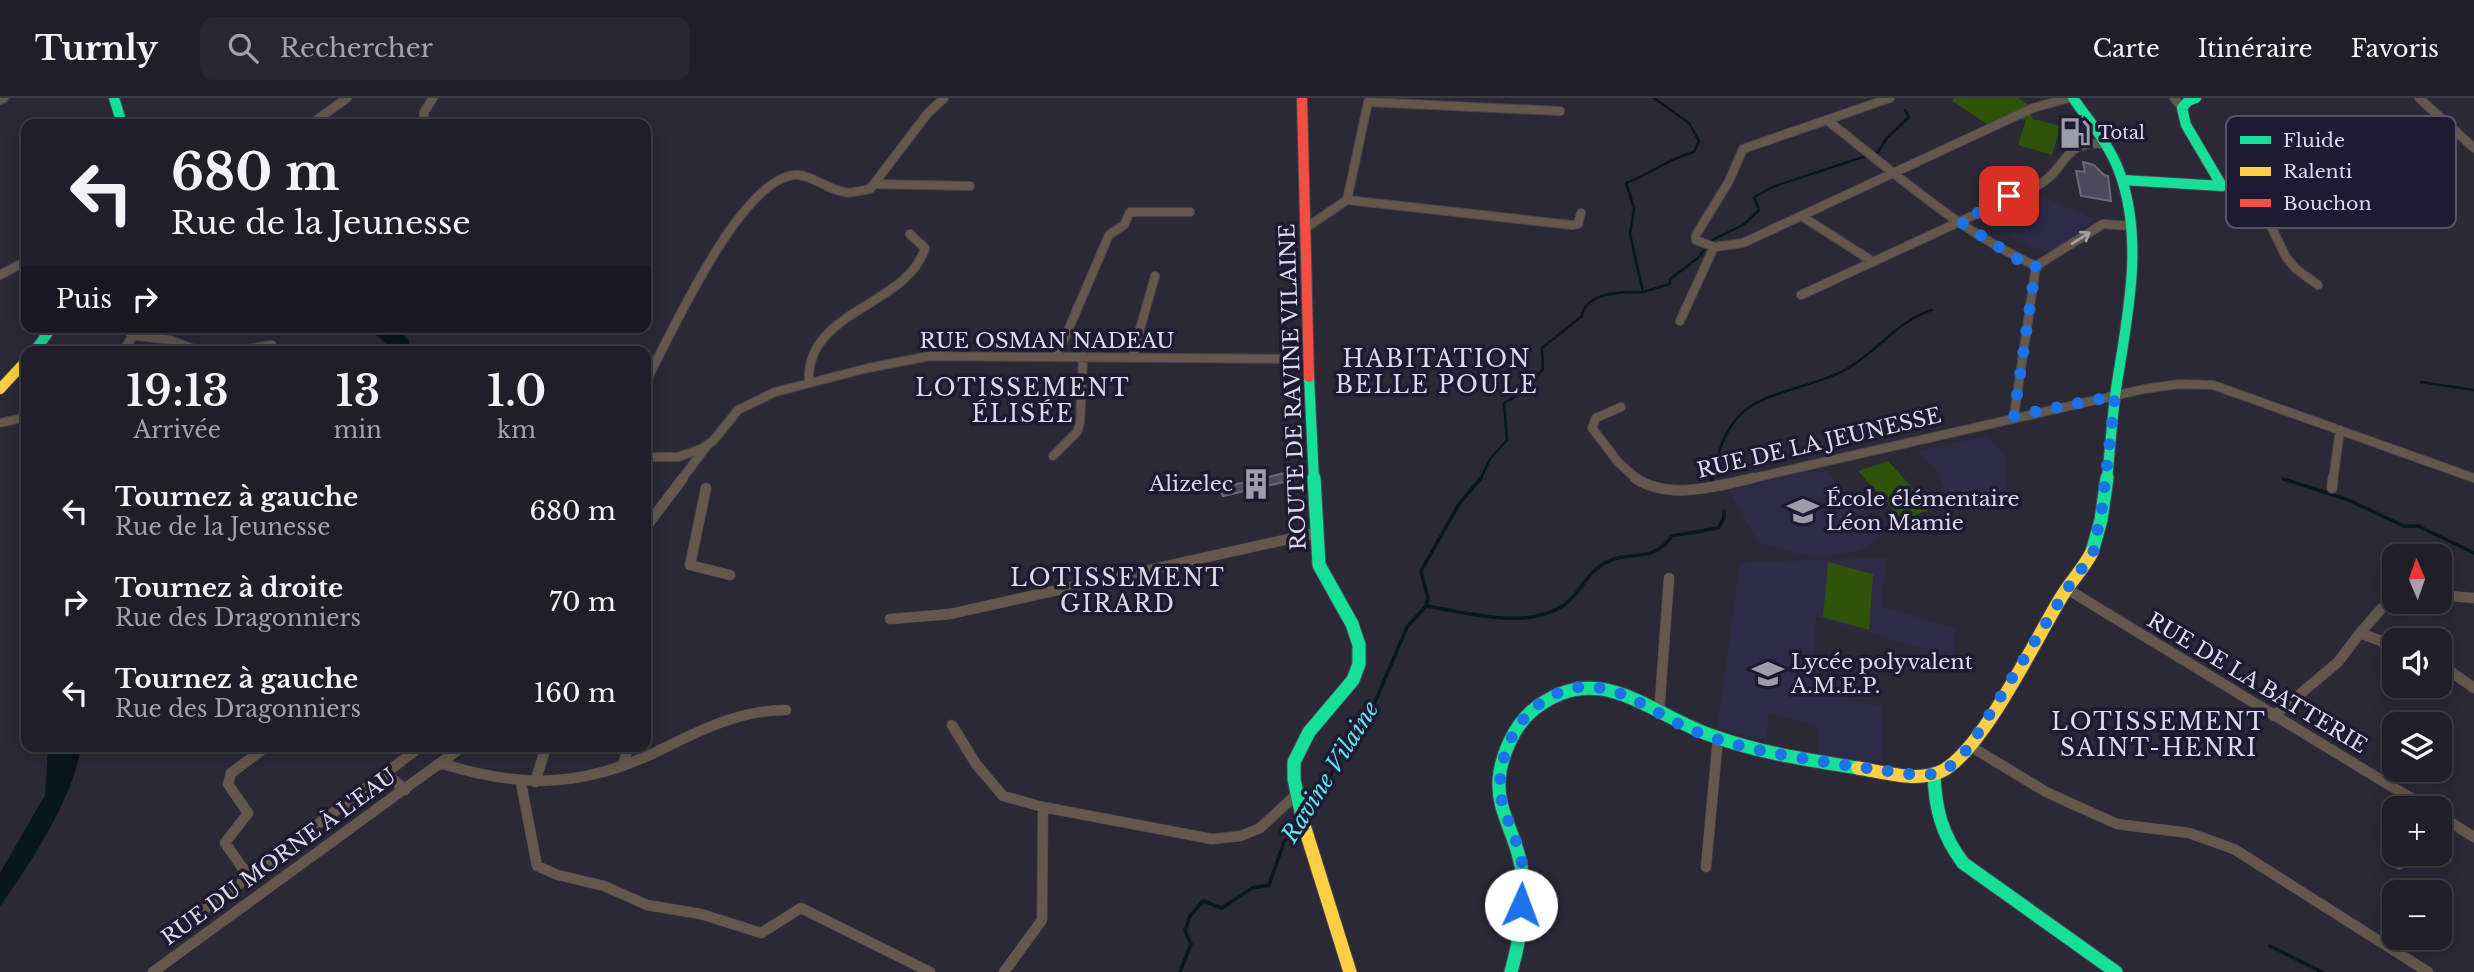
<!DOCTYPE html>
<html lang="fr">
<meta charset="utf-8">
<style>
body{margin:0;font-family:"Libre Baskerville",serif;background:#282730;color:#f1f3f6;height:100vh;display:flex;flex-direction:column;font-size:26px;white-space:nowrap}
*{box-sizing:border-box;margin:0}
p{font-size:23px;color:#a2a2a8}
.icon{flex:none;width:38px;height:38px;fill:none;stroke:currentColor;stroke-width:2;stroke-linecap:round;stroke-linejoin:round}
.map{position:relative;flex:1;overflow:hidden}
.panel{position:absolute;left:21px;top:248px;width:630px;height:406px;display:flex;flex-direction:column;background:#201f28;border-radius:14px;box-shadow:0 4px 18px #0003,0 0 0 2px #3d3d45}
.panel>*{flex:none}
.guide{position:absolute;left:21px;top:21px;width:630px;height:214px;border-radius:14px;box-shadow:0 4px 18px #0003,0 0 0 2px #3d3d45;background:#201f28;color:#f1f3f6;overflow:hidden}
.needle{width:46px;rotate:358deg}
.buttons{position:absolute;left:2382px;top:446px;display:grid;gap:14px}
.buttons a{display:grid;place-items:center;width:70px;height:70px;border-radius:14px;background:#201f28;box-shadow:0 4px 18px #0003,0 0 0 2px #3d3d45;font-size:35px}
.pin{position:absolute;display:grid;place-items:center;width:60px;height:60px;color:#fff;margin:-30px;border-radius:14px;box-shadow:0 4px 10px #0006}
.me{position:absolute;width:77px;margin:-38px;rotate:2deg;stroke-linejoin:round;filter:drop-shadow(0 0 5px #0008)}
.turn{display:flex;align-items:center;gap:24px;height:147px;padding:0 35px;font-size:32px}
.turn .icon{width:91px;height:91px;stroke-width:2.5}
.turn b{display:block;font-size:49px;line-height:60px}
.then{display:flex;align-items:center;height:66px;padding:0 35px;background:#0003;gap:14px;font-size:26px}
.eta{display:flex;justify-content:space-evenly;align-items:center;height:119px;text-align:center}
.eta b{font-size:42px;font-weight:600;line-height:49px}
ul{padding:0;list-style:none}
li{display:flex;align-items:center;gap:21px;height:91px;padding:0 35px}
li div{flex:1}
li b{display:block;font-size:26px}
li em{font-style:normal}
header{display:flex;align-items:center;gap:42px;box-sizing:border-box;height:98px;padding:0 35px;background:#201f28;border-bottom:2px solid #3d3d45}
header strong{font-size:33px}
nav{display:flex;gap:38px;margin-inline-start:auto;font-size:24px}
.search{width:490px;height:63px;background:#282730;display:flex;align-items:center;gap:18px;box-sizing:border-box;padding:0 24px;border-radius:14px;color:#a2a2a8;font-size:26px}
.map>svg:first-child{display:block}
.built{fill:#2e2b47}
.green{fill:#2e5309}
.water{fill:#08171a}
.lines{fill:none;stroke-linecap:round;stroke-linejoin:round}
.stream-far1{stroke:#08171a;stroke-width:2.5}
.stream{stroke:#08171a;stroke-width:3.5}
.building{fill:#4d495d;stroke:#6a6975;stroke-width:2}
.street-far1-casing{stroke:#484652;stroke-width:10}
.street-casing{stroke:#484652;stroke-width:11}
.fast-far1-casing{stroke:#484652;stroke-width:12}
.fast-casing{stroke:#484652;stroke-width:15}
.slow-far1-casing{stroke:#484652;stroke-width:12}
.slow-casing{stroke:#484652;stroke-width:15}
.jam-casing{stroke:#484652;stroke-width:12}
.street-far1{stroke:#64584c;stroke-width:8}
.street{stroke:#64584c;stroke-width:10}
.fast-far1{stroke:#16e098;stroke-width:10}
.fast{stroke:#16e098;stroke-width:13}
.slow-far1{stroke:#ffcf43;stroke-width:10}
.slow{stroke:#ffcf43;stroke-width:13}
.jam{stroke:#f24e42;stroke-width:10}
.oneway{stroke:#a5a0a3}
.route{stroke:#1a73e8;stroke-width:12;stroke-dasharray:0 21.6}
.labels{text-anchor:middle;stroke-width:7;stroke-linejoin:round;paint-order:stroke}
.far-poi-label{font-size:18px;fill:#dbdaea;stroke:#1d1a31;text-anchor:start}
.street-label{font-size:21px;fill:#dbdaea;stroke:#1d1a31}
.poi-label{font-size:21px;fill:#dbdaea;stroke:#1d1a31;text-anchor:start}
.neighbourhood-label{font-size:23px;letter-spacing:2px;fill:#dbdaea;stroke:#1d1a31}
.water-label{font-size:23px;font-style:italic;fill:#5be6f4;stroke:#1d1a31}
.key{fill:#1d1a31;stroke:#565468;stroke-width:2}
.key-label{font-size:19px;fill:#dbdaea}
</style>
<header>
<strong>Turnly</strong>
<div class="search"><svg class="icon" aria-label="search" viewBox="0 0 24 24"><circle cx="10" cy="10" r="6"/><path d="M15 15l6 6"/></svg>Rechercher</div>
<nav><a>Carte</a><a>Itinéraire</a><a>Favoris</a></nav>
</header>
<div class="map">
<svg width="2474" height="874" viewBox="0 0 2474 874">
<rect width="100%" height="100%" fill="#2b2936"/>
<!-- built -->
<path class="built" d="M2033,94L2094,121L2071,142L2048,155L1986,128L1981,120Z
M1988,337L2005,359L2006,407L1948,400L1938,374L1917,354Z
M1824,370L1885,435L1861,452L1815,460L1758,445L1729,391Z
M1886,460L1882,508L1956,531L1953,560L1816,519L1812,591L1882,609L1883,664L1818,658V629L1769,615L1766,642L1717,631L1740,464Z"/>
<!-- green -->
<path class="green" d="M1954,0H2018L2033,10L2027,14L2034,21L2061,28L2052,57L2018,47L2026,22L2016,19L1993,30L1952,3Z
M1888,363L1932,411L1902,422L1858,373Z
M1828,464L1873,476L1869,532L1823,519Z"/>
<!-- water -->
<path class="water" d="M349,229H397L409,243L407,254H387L388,248L378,238Z
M48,649H81C74,698 29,769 0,808V775L45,697Z"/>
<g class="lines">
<!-- stream-far1 -->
<path class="stream-far1" d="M1710,143L1743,127L1759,112L1754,99L1775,88L1878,54L1887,40L1909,19L1905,12
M1643,194L1670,186V181L1698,160L1705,151
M2421,284L2474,292
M2283,381L2286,382
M1480,382L1490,361L1507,342L1504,305L1526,292L1543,271L1542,250L1582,218C1586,193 1624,194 1643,194L1630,136L1634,110L1626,85C1651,76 1669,60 1694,54L1699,43L1689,25L1654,0
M1712,382C1717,357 1724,331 1743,314C1767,293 1813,289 1843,273C1876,256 1896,223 1932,212"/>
<!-- stream -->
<path class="stream" d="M2283,381L2346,401L2404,428H2418L2474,455
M1711,384L1712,380
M1426,508C1467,514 1526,533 1564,507C1580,496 1587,474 1605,465C1632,450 1650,468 1672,438L1718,430L1724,420V413
M1303,715L1330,679L1347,637L1355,625L1372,611L1407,529L1426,508L1428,500L1421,473L1459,406L1481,380
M2270,848L2322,874
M1180,874L1191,846L1185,832L1190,818L1203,803L1222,810L1252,790L1269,787L1284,744L1297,724"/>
</g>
<!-- building -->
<path class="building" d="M2083,64L2094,67L2104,77L2108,78L2111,103L2081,98L2076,73L2085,74Z
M1289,374L1293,382L1223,398L1220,390Z"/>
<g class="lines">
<defs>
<path id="street-far1" d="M1890,0L1743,51L1729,83L1696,137V142L1714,149L1743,145L2033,10L2069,0
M2174,0L2182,10
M2419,0L2474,50
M0,2L4,0
M1828,23C1895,75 1958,133 2036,168
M311,26L347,0
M430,26L424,20V14L433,0
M874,86L970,88
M2222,88L2334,99
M2253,91L2286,159L2296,171L2318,187
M1347,102L1368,4L1560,13
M1347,102L1572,127L1578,126L1581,115
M1803,119L1872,163
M1307,129L1347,102
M2036,168L2103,126L2130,128
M0,177L26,163
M1801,197L2037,88C2070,69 2060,43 2104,46
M1680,223L1714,149
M131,237L170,242L201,254
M122,254L139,229
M229,254L272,247
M1057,258L1109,137L1124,127L1130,114H1190
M1132,259L1155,178
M646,283C670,239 742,75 798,77C814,78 828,92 844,94C851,96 862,92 870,91L928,15L944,0
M809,285C804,212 907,209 925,150L910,136
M1621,309L1596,320L1592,330L1618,364L1638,382
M2014,318L2036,168
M0,325L26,319
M1053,358L1077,334L1080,325L1083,259
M646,359H678L701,351L713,343L738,312L775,294L868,270L930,258L1307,261
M681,382L706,349
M1745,382L2144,291L2179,286L2213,287L2474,380
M2333,382L2340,332"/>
<path id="street" d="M1635,380C1669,403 1718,388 1753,380
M706,390L690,467L730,477
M2332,390L2333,380
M646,429L683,380
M2067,491L2427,710
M2440,497L2474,500
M890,521L950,516L1316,435
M2360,535L2382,510L2394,503
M2440,566L2474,590
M1659,616L1669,480
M2274,618L2338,564L2360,535L2394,548
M952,627L976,666L1003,698L1043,709L1212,741L1241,738L1260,730L1297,696
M1970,648L2046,694L2117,726L2189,735L2234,751L2428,874
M440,665C519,690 579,690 654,655C697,634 737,612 786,612
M623,668L628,649
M387,676L405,692
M535,684L546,649
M521,685L537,768L558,777L604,788L647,807L701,816L761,835L801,810L930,874
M2440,718L2474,739
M2399,766L2404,756
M1706,769L1718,640
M249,779L225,745L248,715L228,686L231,675L266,649
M198,817L420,649
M153,874L462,649
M1004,874L1042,822L1043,709"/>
<path id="fast-far1" d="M114,0L122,26
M2073,0C2089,23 2109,46 2119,73C2145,142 2127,220 2116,291C2112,321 2110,351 2107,382
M2123,82L2222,88L2186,27L2182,10L2188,3L2196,0
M34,254L52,229
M1309,279L1314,382"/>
<path id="fast" d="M2092,454L2101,422L2107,380
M1934,676C1935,711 1942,737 1963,765L2116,874
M1303,724L1294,681V664L1309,634L1353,582L1359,566V547L1352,526L1319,467L1314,380
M1511,874C1521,837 1529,797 1519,759C1513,733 1497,710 1499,682C1501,657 1514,628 1533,612C1599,559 1648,616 1713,638C1760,655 1809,662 1858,670"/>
<path id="slow-far1" d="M0,291L26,263"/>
<path id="slow" d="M1858,670C1883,674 1918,685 1942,673C1983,652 2036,540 2062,498C2071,483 2084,470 2092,454
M1303,724L1350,874"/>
<path id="jam" d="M1302,0L1309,279"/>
</defs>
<!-- street-far1 casing -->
<use href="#street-far1" class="street-far1-casing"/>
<!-- street casing -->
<use href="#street" class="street-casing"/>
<!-- fast-far1 casing -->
<use href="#fast-far1" class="fast-far1-casing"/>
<!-- fast casing -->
<use href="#fast" class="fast-casing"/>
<!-- slow-far1 casing -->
<use href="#slow-far1" class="slow-far1-casing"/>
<!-- slow casing -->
<use href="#slow" class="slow-casing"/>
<!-- jam casing -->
<use href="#jam" class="jam-casing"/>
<!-- street-far1 -->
<use href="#street-far1" class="street-far1"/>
<!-- street -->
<use href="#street" class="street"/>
<!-- fast-far1 -->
<use href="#fast-far1" class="fast-far1"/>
<!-- fast -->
<use href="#fast" class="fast"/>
<!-- slow-far1 -->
<use href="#slow-far1" class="slow-far1"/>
<!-- slow -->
<use href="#slow" class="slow"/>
<!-- jam -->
<use href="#jam" class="jam"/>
</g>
<!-- one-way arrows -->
<defs><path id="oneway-shaft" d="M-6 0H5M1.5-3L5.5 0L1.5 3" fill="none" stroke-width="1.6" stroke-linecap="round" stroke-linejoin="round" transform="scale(1.75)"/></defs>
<use class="oneway" href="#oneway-shaft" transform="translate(2081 140) rotate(-32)"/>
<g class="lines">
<!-- route -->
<path class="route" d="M1521,807C1521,792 1524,775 1521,760C1510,717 1490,701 1506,653C1513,631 1528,612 1548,600C1603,568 1644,612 1694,633C1743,653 1822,664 1875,671C1894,674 1914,678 1933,676C1950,673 1960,659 1970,648L2067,491L2093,455L2102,410L2115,298L2014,318L2036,167L2017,161L1961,124L2009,98"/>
</g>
<!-- icons -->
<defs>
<symbol id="fuel-bare" viewBox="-9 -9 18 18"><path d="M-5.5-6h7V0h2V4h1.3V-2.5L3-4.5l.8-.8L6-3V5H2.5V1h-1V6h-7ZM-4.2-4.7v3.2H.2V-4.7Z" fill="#9d9cab" stroke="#1d1a31" stroke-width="2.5" paint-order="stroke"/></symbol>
<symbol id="building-bare" viewBox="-9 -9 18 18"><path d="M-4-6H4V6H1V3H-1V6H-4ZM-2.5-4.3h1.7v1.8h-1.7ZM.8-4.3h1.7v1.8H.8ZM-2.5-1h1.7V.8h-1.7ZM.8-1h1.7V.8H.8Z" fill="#9d9cab" stroke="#1d1a31" stroke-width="2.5" paint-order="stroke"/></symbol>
<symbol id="school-bare" viewBox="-9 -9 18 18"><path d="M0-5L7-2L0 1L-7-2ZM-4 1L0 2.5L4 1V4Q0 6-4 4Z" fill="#9d9cab" stroke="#1d1a31" stroke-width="2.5" paint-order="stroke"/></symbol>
</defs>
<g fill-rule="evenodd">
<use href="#fuel-bare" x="2053" y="13" width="44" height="44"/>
<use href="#building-bare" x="1234" y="364" width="44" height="44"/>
<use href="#school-bare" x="1781" y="391" width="44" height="44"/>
<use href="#school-bare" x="1746" y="554" width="44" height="44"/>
</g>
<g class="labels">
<!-- far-poi labels -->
<g class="far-poi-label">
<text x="2098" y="41">Total</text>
</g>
<!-- street labels -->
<g class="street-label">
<text x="1047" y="250">RUE OSMAN NADEAU</text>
<text transform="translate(1293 289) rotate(-92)" y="7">ROUTE DE RAVINE VILAINE</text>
<text transform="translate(1819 345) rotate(-13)" y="7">RUE DE LA JEUNESSE</text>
<text transform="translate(2257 585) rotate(31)" y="7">RUE DE LA BATTERIE</text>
<text transform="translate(279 759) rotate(-36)" y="7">RUE DU MORNE À L'EAU</text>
</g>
<!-- poi labels -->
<g class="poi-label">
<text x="1233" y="393" text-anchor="end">Alizelec</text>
<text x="1826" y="408">École élémentaire<tspan x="1826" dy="24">Léon Mamie</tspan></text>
<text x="1791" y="571">Lycée polyvalent<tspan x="1791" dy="24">A.M.E.P.</tspan></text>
</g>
<!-- neighbourhood labels -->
<g class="neighbourhood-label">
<text x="1437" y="269">HABITATION<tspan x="1437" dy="26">BELLE POULE</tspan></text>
<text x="1023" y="298">LOTISSEMENT<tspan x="1023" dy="26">ÉLISÉE</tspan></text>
<text x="1118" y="488">LOTISSEMENT<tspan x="1118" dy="26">GIRARD</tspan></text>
<text x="2159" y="632">LOTISSEMENT<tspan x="2159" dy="26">SAINT-HENRI</tspan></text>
</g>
<!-- water labels -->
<g class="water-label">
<text transform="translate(1330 674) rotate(-58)" y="8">Ravine Vilaine</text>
</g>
</g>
<!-- legend -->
<rect x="2226" y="18" width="230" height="112" rx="10" class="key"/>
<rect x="2240" y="38" width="31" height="8" fill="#16e098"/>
<rect x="2240" y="69" width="31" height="9" fill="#ffcf43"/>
<rect x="2240" y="101" width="31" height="8" fill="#f24e42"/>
<g class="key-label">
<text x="2283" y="49">Fluide</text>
<text x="2283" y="80">Ralenti</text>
<text x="2283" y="112">Bouchon</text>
</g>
</svg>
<div class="buttons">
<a><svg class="needle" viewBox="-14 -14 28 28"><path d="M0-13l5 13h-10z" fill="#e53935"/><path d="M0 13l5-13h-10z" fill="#a2a2a8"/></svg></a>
<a><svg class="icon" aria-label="sound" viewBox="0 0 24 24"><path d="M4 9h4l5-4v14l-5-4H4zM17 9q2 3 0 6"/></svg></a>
<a><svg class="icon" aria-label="layers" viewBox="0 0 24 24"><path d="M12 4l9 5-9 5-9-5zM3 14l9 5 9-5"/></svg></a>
<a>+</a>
<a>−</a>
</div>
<div class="pin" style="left:2009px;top:98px;background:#d93025"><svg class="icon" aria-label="arrive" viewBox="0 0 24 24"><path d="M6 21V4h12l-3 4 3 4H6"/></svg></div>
<svg class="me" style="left:1521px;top:807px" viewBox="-20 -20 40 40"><circle r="19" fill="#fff"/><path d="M0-13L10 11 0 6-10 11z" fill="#1a73e8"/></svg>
<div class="guide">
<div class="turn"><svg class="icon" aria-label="left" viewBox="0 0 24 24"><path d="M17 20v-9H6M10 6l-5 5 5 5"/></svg><div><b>680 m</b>Rue de la Jeunesse</div></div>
<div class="then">Puis<svg class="icon" aria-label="right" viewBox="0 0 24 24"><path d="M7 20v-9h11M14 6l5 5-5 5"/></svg></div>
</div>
<section class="panel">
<div class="eta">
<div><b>19:13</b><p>Arrivée</p></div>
<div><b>13</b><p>min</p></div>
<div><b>1.0</b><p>km</p></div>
</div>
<ul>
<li><svg class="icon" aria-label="left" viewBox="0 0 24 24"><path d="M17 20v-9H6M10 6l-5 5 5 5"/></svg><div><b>Tournez à gauche</b><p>Rue de la Jeunesse</p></div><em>680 m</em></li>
<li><svg class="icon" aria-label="right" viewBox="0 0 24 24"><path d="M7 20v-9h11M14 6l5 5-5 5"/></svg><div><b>Tournez à droite</b><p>Rue des Dragonniers</p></div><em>70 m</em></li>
<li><svg class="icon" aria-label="left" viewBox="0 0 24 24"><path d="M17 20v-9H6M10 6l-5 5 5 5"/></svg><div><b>Tournez à gauche</b><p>Rue des Dragonniers</p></div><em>160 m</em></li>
</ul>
</section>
</div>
